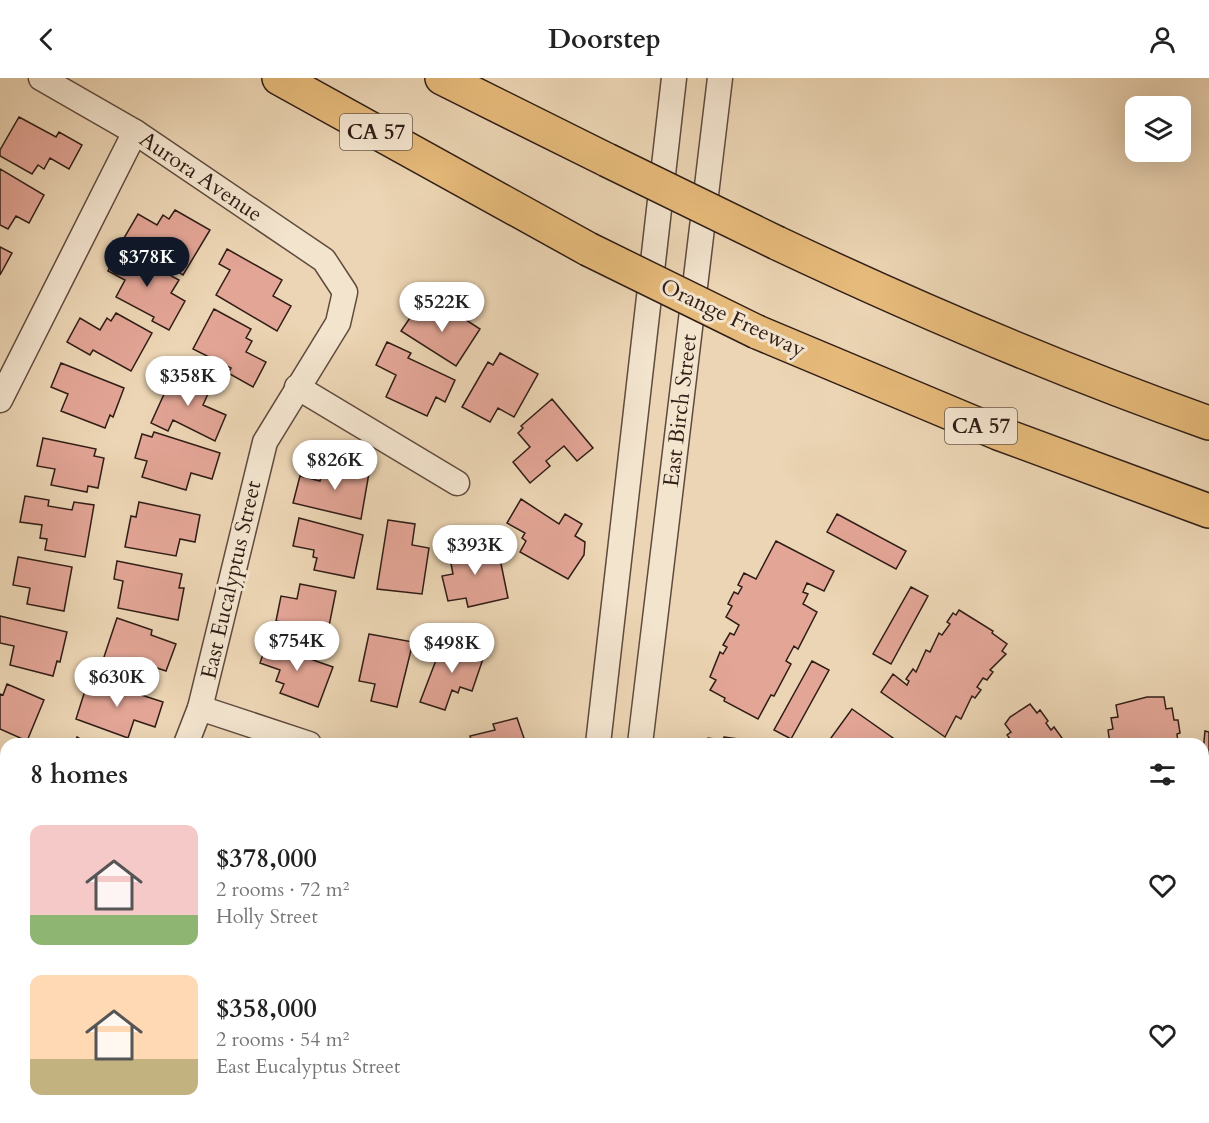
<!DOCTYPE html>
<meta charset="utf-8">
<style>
body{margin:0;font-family:Cardo,serif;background:#f6f6f6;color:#222;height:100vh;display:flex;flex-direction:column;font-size:22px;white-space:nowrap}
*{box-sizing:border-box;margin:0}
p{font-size:20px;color:#767676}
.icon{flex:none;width:33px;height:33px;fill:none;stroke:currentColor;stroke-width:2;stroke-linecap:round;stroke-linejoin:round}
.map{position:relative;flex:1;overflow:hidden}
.details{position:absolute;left:0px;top:660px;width:1209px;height:386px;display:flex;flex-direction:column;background:#fff;border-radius:18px 18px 0 0;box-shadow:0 6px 24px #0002}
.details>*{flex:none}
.tools{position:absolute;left:1125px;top:18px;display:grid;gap:12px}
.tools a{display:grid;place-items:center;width:66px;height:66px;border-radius:12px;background:#fff;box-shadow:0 6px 24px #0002;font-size:30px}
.price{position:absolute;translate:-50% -51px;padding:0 14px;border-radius:21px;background:#fff;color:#222;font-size:20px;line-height:39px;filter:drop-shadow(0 2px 3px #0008)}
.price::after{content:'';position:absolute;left:50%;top:36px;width:18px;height:14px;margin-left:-9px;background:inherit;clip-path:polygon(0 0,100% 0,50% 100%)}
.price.active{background:#111827;color:#fff}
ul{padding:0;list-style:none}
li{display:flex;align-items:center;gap:18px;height:150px;padding:0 30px}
li span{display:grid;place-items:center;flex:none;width:168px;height:120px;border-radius:12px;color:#555}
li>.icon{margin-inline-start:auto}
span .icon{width:72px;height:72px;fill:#fffc;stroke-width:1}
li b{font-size:26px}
h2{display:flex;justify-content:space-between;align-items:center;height:72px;padding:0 30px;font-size:26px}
header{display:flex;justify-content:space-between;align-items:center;height:78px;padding:0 30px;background:#fff;font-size:27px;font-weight:700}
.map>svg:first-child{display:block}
.building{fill:#e3a596;stroke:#301d16;stroke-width:1.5}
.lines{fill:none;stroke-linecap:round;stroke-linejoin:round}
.minor-casing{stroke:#5f4b3e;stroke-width:27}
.highway-casing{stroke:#301d16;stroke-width:36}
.minor{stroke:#f3e4ce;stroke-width:24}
.highway{stroke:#e6ba7a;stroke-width:33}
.highway-bridge-casing{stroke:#301d16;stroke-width:36;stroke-linecap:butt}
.highway-bridge{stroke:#e6ba7a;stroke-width:33}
.labels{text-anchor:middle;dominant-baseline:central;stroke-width:6;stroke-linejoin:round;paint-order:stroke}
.shield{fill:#f3e4ce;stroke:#6a594d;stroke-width:1.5}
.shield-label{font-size:21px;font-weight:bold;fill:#301d16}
.street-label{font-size:22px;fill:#301d16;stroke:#f3e4ce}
</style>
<header><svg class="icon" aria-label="back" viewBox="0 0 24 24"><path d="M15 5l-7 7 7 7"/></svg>Doorstep<svg class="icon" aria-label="person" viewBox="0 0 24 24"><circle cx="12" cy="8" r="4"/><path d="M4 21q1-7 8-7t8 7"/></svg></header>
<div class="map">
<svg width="1209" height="1045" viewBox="0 0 1209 1045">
<rect width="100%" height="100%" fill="#ecd5b4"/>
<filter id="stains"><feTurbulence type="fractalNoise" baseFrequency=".00333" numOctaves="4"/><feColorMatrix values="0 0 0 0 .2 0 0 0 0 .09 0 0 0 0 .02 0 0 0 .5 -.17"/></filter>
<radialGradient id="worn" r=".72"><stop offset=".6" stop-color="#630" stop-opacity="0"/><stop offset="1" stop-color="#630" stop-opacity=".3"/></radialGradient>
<path class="building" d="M 19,39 L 56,59 L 59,54 L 82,67 L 69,91 L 50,80 L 44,91 L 38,87 L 32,96 L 0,78 L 0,72 Z
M 0,91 L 44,117 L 29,145 L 16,138 L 8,151 L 0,147 Z
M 175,132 L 210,152 L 183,197 L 168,188 L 172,181 L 150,169 L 147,174 L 124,160 L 138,136 L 157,147 L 163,137 L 169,141 Z
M 0,169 L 12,175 L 0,197 Z
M 120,170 L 179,202 L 171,215 L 185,223 L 169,252 L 152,243 L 154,239 L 116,219 L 125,202 L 108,193 Z
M 227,171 L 282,202 L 273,218 L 291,228 L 277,253 L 216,217 L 230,192 L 219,186 Z
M 440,225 L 480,251 L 456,288 L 401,253 L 416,231 L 430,240 Z
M 214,231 L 251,251 L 246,260 L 252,263 L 246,274 L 266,284 L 253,309 L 228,295 L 231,290 L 193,271 Z
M 116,235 L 152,255 L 131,293 L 93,272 L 90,277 L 67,264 L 80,240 L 100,252 L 107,240 L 111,243 Z
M 387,264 L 411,275 L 408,280 L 455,302 L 445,324 L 436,319 L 427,338 L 386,319 L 396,297 L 376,287 Z
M 500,275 L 538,296 L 514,339 L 498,330 L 490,344 L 462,329 L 488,284 L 493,287 Z
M 61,285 L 124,310 L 113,339 L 110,337 L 105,350 L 61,333 L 68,316 L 51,309 Z
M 175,292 L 211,309 L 203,327 L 226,337 L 215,363 L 173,342 L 168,353 L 151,345 Z
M 552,321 L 593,370 L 577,383 L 564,368 L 546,383 L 550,388 L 530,405 L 513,384 L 530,369 L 518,355 L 523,350 L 521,348 Z
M 154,354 L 220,375 L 212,401 L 191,395 L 186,412 L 142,399 L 147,383 L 135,380 L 142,356 L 152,359 Z
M 43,360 L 96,371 L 94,378 L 104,380 L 98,410 L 88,408 L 87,414 L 51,407 L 55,391 L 37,388 Z
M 325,384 L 369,395 L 361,441 L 293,425 L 300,398 L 320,403 Z
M 25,418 L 49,422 L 48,428 L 72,432 L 74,424 L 94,427 L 85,479 L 45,472 L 47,461 L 40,460 L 42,447 L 20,444 Z
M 521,421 L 559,446 L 565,436 L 582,446 L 575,458 L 585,464 L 584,477 L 568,501 L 520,474 L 526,463 L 522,460 L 525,455 L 507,445 Z
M 139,424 L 200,437 L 195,464 L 180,461 L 176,478 L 125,469 L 131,438 L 136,439 Z
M 837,436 L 906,473 L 896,491 L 827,454 Z
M 299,440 L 363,457 L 354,500 L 314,492 L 317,480 L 313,479 L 314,472 L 293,468 Z
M 388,442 L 415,446 L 412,467 L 429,470 L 422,516 L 377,511 Z
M 480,463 L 484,479 L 499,476 L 508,520 L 468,529 L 466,520 L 448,523 L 442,498 L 453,496 L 448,470 Z
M 776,463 L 834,493 L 824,513 L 807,505 L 803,514 L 808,516 L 803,526 L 817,534 L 798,571 L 794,568 L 786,583 L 791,586 L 774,618 L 771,617 L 758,641 L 724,623 L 725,620 L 710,612 L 716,602 L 710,599 L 720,574 L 723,576 L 727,569 L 723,567 L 730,555 L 734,557 L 739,547 L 726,539 L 732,528 L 728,526 L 734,514 L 738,516 L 742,509 L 738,507 L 744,495 L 756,501 Z
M 18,479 L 72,489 L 64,533 L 27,526 L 30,510 L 13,507 Z
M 117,483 L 182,496 L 179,510 L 184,510 L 178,542 L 118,530 L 123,503 L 114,501 Z
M 300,506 L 336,513 L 328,553 L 276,543 L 281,518 L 297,521 Z
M 911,509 L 928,518 L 891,586 L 873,576 Z
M 959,532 L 993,553 L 992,555 L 1007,566 L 1002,573 L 1006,576 L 990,592 L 993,594 L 987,602 L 983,600 L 977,609 L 981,612 L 975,620 L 972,618 L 961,641 L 956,638 L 945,659 L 881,614 L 893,596 L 907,607 L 909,603 L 906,601 L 913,591 L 916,594 L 926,572 L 930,574 L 939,555 L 942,557 L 950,546 L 947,544 L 953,535 L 956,537 Z
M 0,538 L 67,554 L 60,584 L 57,583 L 53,598 L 10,587 L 14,568 L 0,565 Z
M 117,540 L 152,552 L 151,557 L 176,566 L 166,593 L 151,588 L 145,603 L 112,592 L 114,585 L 103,582 Z
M 369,556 L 413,564 L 397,629 L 371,623 L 375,606 L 359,603 Z
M 269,559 L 295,568 L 293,575 L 333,589 L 318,629 L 280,615 L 284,606 L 276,603 L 280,592 L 260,585 Z
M 443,564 L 485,575 L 472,613 L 460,609 L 458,615 L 452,612 L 445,632 L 420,624 Z
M 812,583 L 829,592 L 791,661 L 774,652 Z
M 89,600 L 163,624 L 155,649 L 134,642 L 128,660 L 76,641 Z
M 7,606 L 44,622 L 27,663 L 0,651 L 0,616 L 3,617 Z
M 1147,619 L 1164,619 L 1166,631 L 1172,630 L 1174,642 L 1178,642 L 1180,655 L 1177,656 L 1178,664 L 1182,663 L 1182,666 L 1110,666 L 1108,652 L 1113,651 L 1111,640 L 1118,639 L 1116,627 Z
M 1030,626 L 1037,635 L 1040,632 L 1048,643 L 1046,645 L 1051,652 L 1054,649 L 1062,660 L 1060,663 L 1062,666 L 1014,666 L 1007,657 L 1011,654 L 1005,646 L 1010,639 Z
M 852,631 L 900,665 L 900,666 L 828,664 Z
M 517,640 L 526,666 L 472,666 L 470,658 L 495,652 L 493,646 Z
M 1205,653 L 1209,654 L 1209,676 L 1203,674 Z
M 77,659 L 88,666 L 73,666 Z
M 724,659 L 738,661 L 738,664 L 752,666 L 707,666 L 708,660 L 723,662 Z
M 6,764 L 6,820 L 0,814 L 0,771 Z
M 1205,957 L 1209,959 L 1209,1011 L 1203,1014 Z
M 6,982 L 6,1005 L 0,996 L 0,986 Z
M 6,1008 L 6,1040 L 46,1040 L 38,1045 L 3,1045 L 0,1041 L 0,1013 Z
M 275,1040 L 323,1040 L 322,1045 L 274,1045 Z
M 337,1040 L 380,1040 L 379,1045 L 336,1045 Z
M 399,1040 L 438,1040 L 438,1045 L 399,1045 Z
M 481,1040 L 508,1040 L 507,1045 L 480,1045 Z
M 1147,1040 L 1195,1040 L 1192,1045 L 1145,1045 Z"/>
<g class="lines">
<g class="minor-casing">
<g id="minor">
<path id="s1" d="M 41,0 L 135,54 L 324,182 L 345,214 L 338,245 L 265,364 L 200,630 L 186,666"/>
<path d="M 297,309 L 457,405"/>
<path d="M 0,322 L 135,54"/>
<path d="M 200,630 L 309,666"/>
<path d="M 598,666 L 674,0"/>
<path id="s2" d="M 640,666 L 720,0"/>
<path d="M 0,921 L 6,915"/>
<path d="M 553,1045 L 554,1040"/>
<path d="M 595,1045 L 596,1040"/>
</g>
</g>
<g class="highway-casing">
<path id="highway" d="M 279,0 L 588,171
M 442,0 L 607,82
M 777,165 C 919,232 1062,293 1209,345
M 757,254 L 998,355 L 1209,433"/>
</g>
<use href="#minor" class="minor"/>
<use href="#highway" class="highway"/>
<g class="highway-bridge-casing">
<path id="highway-bridge" d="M 607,82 L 777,165
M 588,171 L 757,254"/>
</g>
<use href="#highway-bridge" class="highway-bridge"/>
</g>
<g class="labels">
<g class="shield">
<rect x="340" y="36" width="72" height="36" rx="4.5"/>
<rect x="945" y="330" width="72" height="36" rx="4.5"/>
</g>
<g class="shield-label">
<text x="376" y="54">CA 57</text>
<text x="981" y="348">CA 57</text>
</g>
<g class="street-label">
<text stroke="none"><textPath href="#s1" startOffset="188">Aurora Avenue</textPath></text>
<text transform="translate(733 240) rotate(25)">Orange Freeway</text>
<text stroke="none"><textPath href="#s2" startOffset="336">East Birch Street</textPath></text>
<text transform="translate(231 502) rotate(-77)">East Eucalyptus Street</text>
</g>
</g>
<rect width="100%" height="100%" filter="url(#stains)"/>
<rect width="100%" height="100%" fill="url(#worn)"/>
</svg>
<div class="tools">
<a><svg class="icon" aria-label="layers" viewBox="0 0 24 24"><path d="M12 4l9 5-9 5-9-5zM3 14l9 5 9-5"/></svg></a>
</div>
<b class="price active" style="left:147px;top:210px">$378K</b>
<b class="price" style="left:442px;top:255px">$522K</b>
<b class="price" style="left:188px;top:329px">$358K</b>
<b class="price" style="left:335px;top:413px">$826K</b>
<b class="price" style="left:475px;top:498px">$393K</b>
<b class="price" style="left:297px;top:594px">$754K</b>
<b class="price" style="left:452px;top:596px">$498K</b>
<b class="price" style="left:117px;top:630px">$630K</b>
<section class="details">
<h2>8 homes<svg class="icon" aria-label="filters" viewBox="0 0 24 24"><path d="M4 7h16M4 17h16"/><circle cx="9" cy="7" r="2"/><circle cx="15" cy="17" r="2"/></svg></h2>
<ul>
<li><span style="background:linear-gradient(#f6c9c9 75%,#8fb573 0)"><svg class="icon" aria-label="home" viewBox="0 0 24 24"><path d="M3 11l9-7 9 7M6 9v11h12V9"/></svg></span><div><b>$378,000</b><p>2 rooms · 72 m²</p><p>Holly Street</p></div><svg class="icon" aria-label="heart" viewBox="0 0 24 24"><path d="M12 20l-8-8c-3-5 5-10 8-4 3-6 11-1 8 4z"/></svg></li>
<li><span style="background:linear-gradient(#ffd9b3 70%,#c2b280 0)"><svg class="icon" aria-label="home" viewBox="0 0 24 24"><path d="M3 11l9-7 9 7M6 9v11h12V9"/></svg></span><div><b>$358,000</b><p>2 rooms · 54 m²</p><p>East Eucalyptus Street</p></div><svg class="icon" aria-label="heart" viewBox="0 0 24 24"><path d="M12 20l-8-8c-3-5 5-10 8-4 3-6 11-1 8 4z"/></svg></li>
</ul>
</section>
</div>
